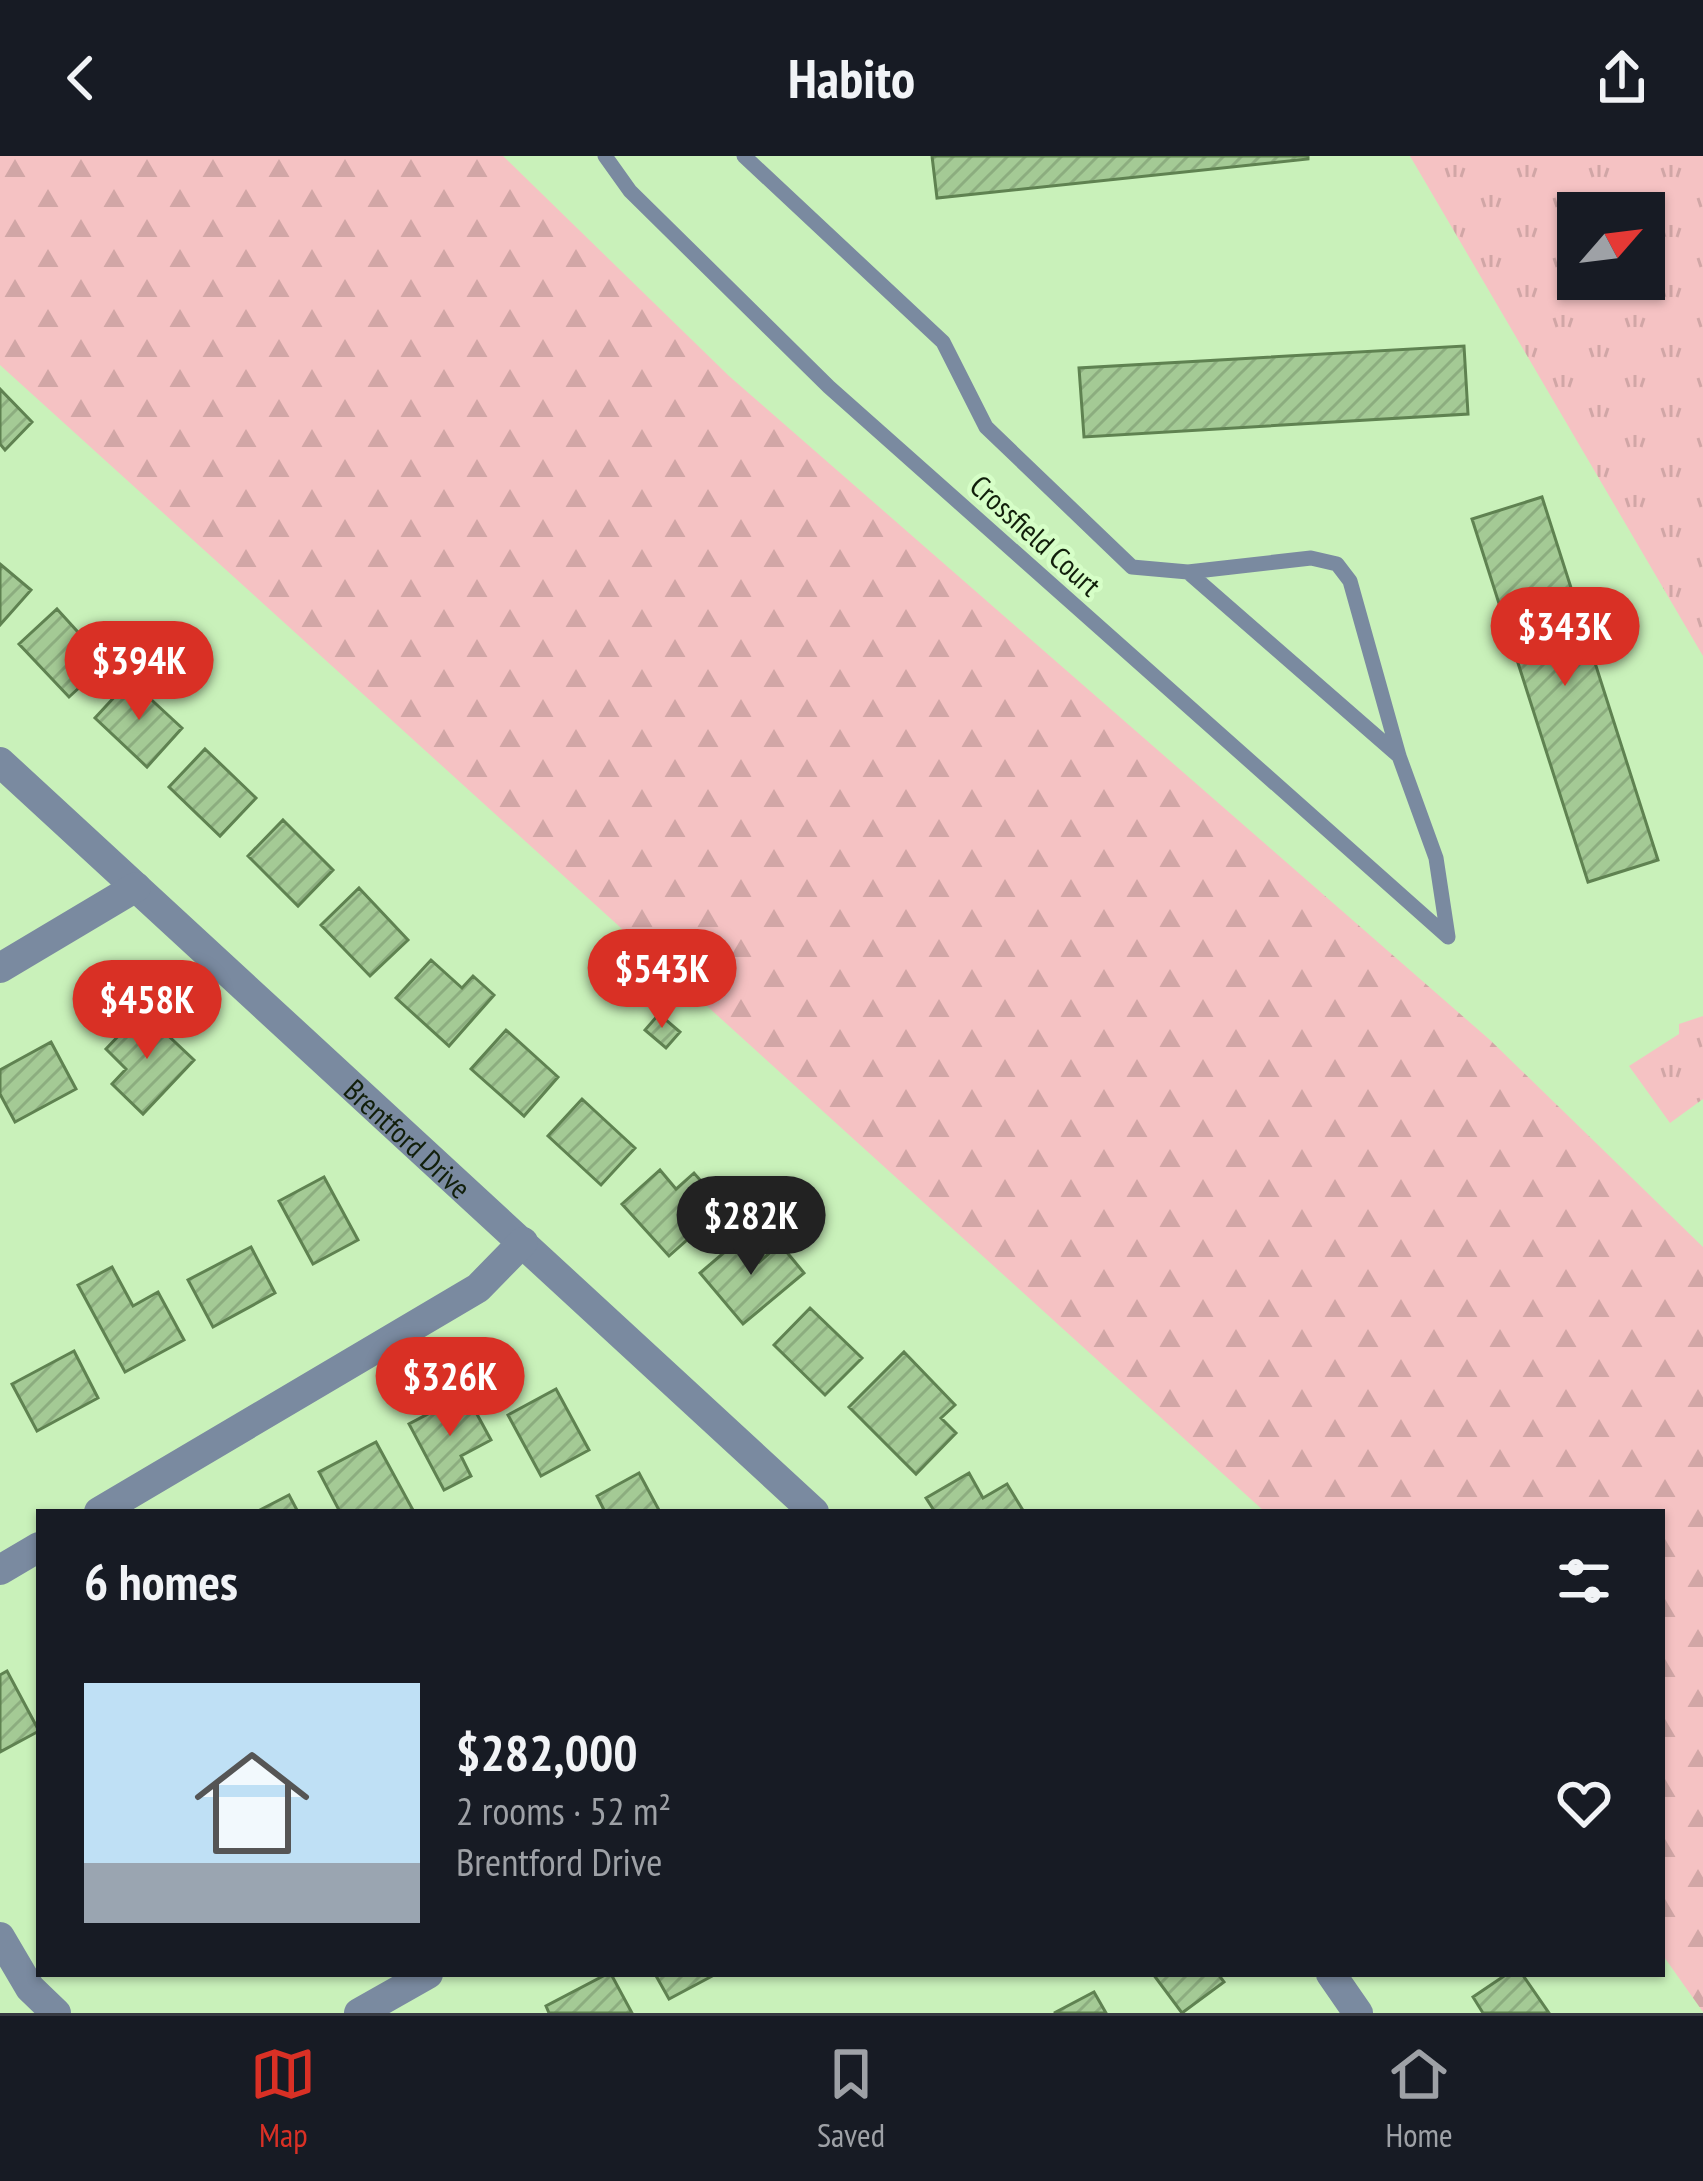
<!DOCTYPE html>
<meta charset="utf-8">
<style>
body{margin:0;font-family:"PT Sans Narrow",sans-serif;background:#20242c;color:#f1f3f6;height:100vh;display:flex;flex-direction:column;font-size:45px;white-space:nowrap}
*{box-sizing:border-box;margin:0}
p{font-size:39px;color:#9ea1a6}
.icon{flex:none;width:66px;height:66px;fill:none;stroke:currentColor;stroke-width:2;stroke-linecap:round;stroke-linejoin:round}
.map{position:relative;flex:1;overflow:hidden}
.drawer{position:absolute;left:36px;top:1353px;width:1629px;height:468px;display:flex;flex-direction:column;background:#171b24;border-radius:0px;box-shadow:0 3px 9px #0004}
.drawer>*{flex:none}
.needle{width:78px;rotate:62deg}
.buttons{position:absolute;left:1557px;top:36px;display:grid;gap:24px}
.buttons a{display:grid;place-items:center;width:108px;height:108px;border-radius:0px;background:#171b24;box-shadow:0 3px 9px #0004;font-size:60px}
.price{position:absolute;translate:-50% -102px;padding:0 27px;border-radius:42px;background:#d93025;color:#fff;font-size:39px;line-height:78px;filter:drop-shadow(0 3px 6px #0008)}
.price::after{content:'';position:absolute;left:50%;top:72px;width:36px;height:27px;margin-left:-18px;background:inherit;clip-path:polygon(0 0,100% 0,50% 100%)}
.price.active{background:#222;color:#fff}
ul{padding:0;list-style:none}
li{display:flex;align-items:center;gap:36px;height:300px;padding:0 48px}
li span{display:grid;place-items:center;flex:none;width:336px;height:240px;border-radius:0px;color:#555}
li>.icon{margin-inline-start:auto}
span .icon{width:144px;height:144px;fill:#fffc;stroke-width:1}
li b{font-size:51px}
h2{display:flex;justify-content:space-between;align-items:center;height:144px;padding:0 48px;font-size:51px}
header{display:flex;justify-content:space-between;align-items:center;height:156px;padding:0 48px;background:#171b24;font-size:54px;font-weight:800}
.dock{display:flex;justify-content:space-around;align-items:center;height:168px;border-top:3px solid #363941;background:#171b24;font-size:33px;color:#9ea1a6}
.dock a{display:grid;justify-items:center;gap:6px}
.dock .active{color:#d93025}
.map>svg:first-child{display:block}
.forest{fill:url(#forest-firs)}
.park{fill:url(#park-tufts);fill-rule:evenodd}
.building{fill:url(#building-hatch);stroke:#5f8251;stroke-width:3}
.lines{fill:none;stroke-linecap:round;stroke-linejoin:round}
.service{stroke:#7a8aa0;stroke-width:15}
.minor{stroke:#7a8aa0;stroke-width:30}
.labels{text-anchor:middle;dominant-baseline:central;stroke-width:9;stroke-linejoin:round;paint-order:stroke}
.street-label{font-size:30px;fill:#111f0b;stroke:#d6fec7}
</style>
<header><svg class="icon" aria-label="back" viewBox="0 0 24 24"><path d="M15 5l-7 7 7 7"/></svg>Habito<svg class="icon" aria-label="share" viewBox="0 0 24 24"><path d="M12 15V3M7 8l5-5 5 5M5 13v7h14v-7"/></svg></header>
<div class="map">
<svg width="1703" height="1857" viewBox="0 0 1703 1857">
<defs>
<pattern id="forest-firs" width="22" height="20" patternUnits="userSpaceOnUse" patternTransform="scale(3)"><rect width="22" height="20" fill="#f5c2c3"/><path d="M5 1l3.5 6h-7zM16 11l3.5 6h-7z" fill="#d1a6a6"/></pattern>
<pattern id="park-tufts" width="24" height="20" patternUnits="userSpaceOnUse" patternTransform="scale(3)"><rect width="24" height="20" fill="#f5c2c3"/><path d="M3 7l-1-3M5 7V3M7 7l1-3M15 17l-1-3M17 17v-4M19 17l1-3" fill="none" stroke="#d1a6a6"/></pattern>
<pattern id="building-hatch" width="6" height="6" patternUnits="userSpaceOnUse" patternTransform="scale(3)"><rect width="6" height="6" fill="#a4ca95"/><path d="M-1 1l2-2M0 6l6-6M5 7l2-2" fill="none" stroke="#8cad7f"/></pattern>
</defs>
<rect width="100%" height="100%" fill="#c9f1ba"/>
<path class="forest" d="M 0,0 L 503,0 L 729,220 L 1490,884 L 1703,1091 L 1703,1856 L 1662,1798 L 1662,1356 L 1265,1356 L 0,209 Z"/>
<path class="park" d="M 1410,0 L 1703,0 L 1703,500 ZM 1578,57 L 1644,57 L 1644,123 L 1578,123 Z
M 1703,860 L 1703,943 L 1670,967 L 1629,910 L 1679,878 L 1679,868 Z"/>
<path class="building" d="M 932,0 L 1308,0 L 1308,3 L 937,42 Z
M 1464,190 L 1468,258 L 1084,281 L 1079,212 Z
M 0,233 L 32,266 L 5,294 L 0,288 Z
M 1542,341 L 1658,704 L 1588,726 L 1472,363 Z
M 0,408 L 31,434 L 0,469 Z
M 57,453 L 106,507 L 69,541 L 19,488 Z
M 130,524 L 182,572 L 147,611 L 95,562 Z
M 205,593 L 256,642 L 220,680 L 169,631 Z
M 283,664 L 333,714 L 298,750 L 248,700 Z
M 359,732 L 408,784 L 370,820 L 321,769 Z
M 431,804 L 462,832 L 473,820 L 494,839 L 449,890 L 396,842 Z
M 142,855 L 194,904 L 143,958 L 112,928 L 126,913 L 106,893 Z
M 659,858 L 680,876 L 666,892 L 645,874 Z
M 506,874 L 558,921 L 524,960 L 471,913 Z
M 51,886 L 76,933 L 15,966 L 0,938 L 0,914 Z
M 582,943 L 635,992 L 601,1029 L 548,980 Z
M 660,1014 L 676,1033 L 694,1017 L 724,1051 L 669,1100 L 622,1048 Z
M 324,1021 L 358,1084 L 313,1108 L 279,1045 Z
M 740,1083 L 759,1106 L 780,1088 L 804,1117 L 743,1168 L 700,1117 Z
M 251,1091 L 275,1137 L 213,1171 L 188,1124 Z
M 112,1111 L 133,1150 L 158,1136 L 184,1184 L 125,1216 L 78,1129 Z
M 810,1152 L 862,1202 L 825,1239 L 774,1189 Z
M 74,1195 L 98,1242 L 37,1275 L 12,1228 Z
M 904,1196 L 955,1249 L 941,1262 L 956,1277 L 916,1318 L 849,1251 Z
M 556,1233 L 589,1294 L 541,1320 L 508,1259 Z
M 466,1238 L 491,1284 L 461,1300 L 471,1320 L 444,1334 L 409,1268 Z
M 376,1286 L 414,1356 L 340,1356 L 319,1316 Z
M 639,1317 L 660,1356 L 605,1356 L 597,1340 Z
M 969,1317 L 983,1342 L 1007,1328 L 1024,1356 L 935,1356 L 926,1342 Z
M 289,1339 L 298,1356 L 256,1356 Z
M 7,1515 L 39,1575 L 0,1596 L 0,1519 Z
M 607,1818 L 611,1818 L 632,1857 L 549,1857 L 546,1850 Z
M 655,1818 L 716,1818 L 669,1843 Z
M 1153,1818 L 1218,1818 L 1224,1826 L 1182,1857 Z
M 1507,1818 L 1522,1818 L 1549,1857 L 1483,1857 L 1473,1841 Z
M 1094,1836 L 1106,1857 L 1054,1857 Z"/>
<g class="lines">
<path class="service" d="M 605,0 L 630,35 L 829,231 L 1448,781
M 744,0 L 943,186 L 986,271 L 1132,411 L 1188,416
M 1399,600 L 1188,416 L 1311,402 L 1337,408 L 1350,425 L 1399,600 L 1436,702 L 1448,781"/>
<g class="minor">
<path id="s1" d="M 0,606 L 814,1356"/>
<path d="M 0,812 L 136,731"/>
<path d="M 99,1356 L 478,1132 L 523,1086"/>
<path d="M 0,1414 L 39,1391"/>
<path d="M 0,1781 L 30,1832 L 56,1857"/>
<path d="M 1331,1818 L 1358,1857"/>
<path d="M 359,1857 L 428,1818"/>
</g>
</g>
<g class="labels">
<g class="street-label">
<text transform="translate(1036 379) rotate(42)">Crossfield Court</text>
<text stroke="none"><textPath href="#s1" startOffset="555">Brentford Drive</textPath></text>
</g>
</g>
</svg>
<div class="buttons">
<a><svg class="needle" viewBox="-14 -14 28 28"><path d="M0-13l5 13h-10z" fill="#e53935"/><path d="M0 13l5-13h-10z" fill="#9ea1a6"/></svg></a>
</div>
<b class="price" style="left:1565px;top:533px">$343K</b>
<b class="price" style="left:139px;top:567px">$394K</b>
<b class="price" style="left:662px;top:875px">$543K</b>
<b class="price" style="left:147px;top:906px">$458K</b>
<b class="price active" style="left:751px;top:1122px">$282K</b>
<b class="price" style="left:450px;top:1283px">$326K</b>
<section class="drawer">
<h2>6 homes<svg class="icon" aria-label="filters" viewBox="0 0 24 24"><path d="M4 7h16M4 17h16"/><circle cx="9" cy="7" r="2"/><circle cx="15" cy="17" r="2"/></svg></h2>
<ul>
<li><span style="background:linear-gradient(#bfe0f5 75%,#9aa5b1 0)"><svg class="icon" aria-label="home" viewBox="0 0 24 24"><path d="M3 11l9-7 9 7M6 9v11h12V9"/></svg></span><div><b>$282,000</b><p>2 rooms · 52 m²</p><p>Brentford Drive</p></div><svg class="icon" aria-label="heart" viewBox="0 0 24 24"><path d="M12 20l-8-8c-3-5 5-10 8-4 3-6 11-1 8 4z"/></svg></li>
</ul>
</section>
</div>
<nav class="dock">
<a class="active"><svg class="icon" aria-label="map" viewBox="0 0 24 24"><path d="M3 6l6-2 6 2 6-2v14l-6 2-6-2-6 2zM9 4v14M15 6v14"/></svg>Map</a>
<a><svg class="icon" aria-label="saved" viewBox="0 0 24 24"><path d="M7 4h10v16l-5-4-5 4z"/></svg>Saved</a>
<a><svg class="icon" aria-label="home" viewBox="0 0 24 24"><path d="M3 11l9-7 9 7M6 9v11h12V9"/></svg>Home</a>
</nav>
